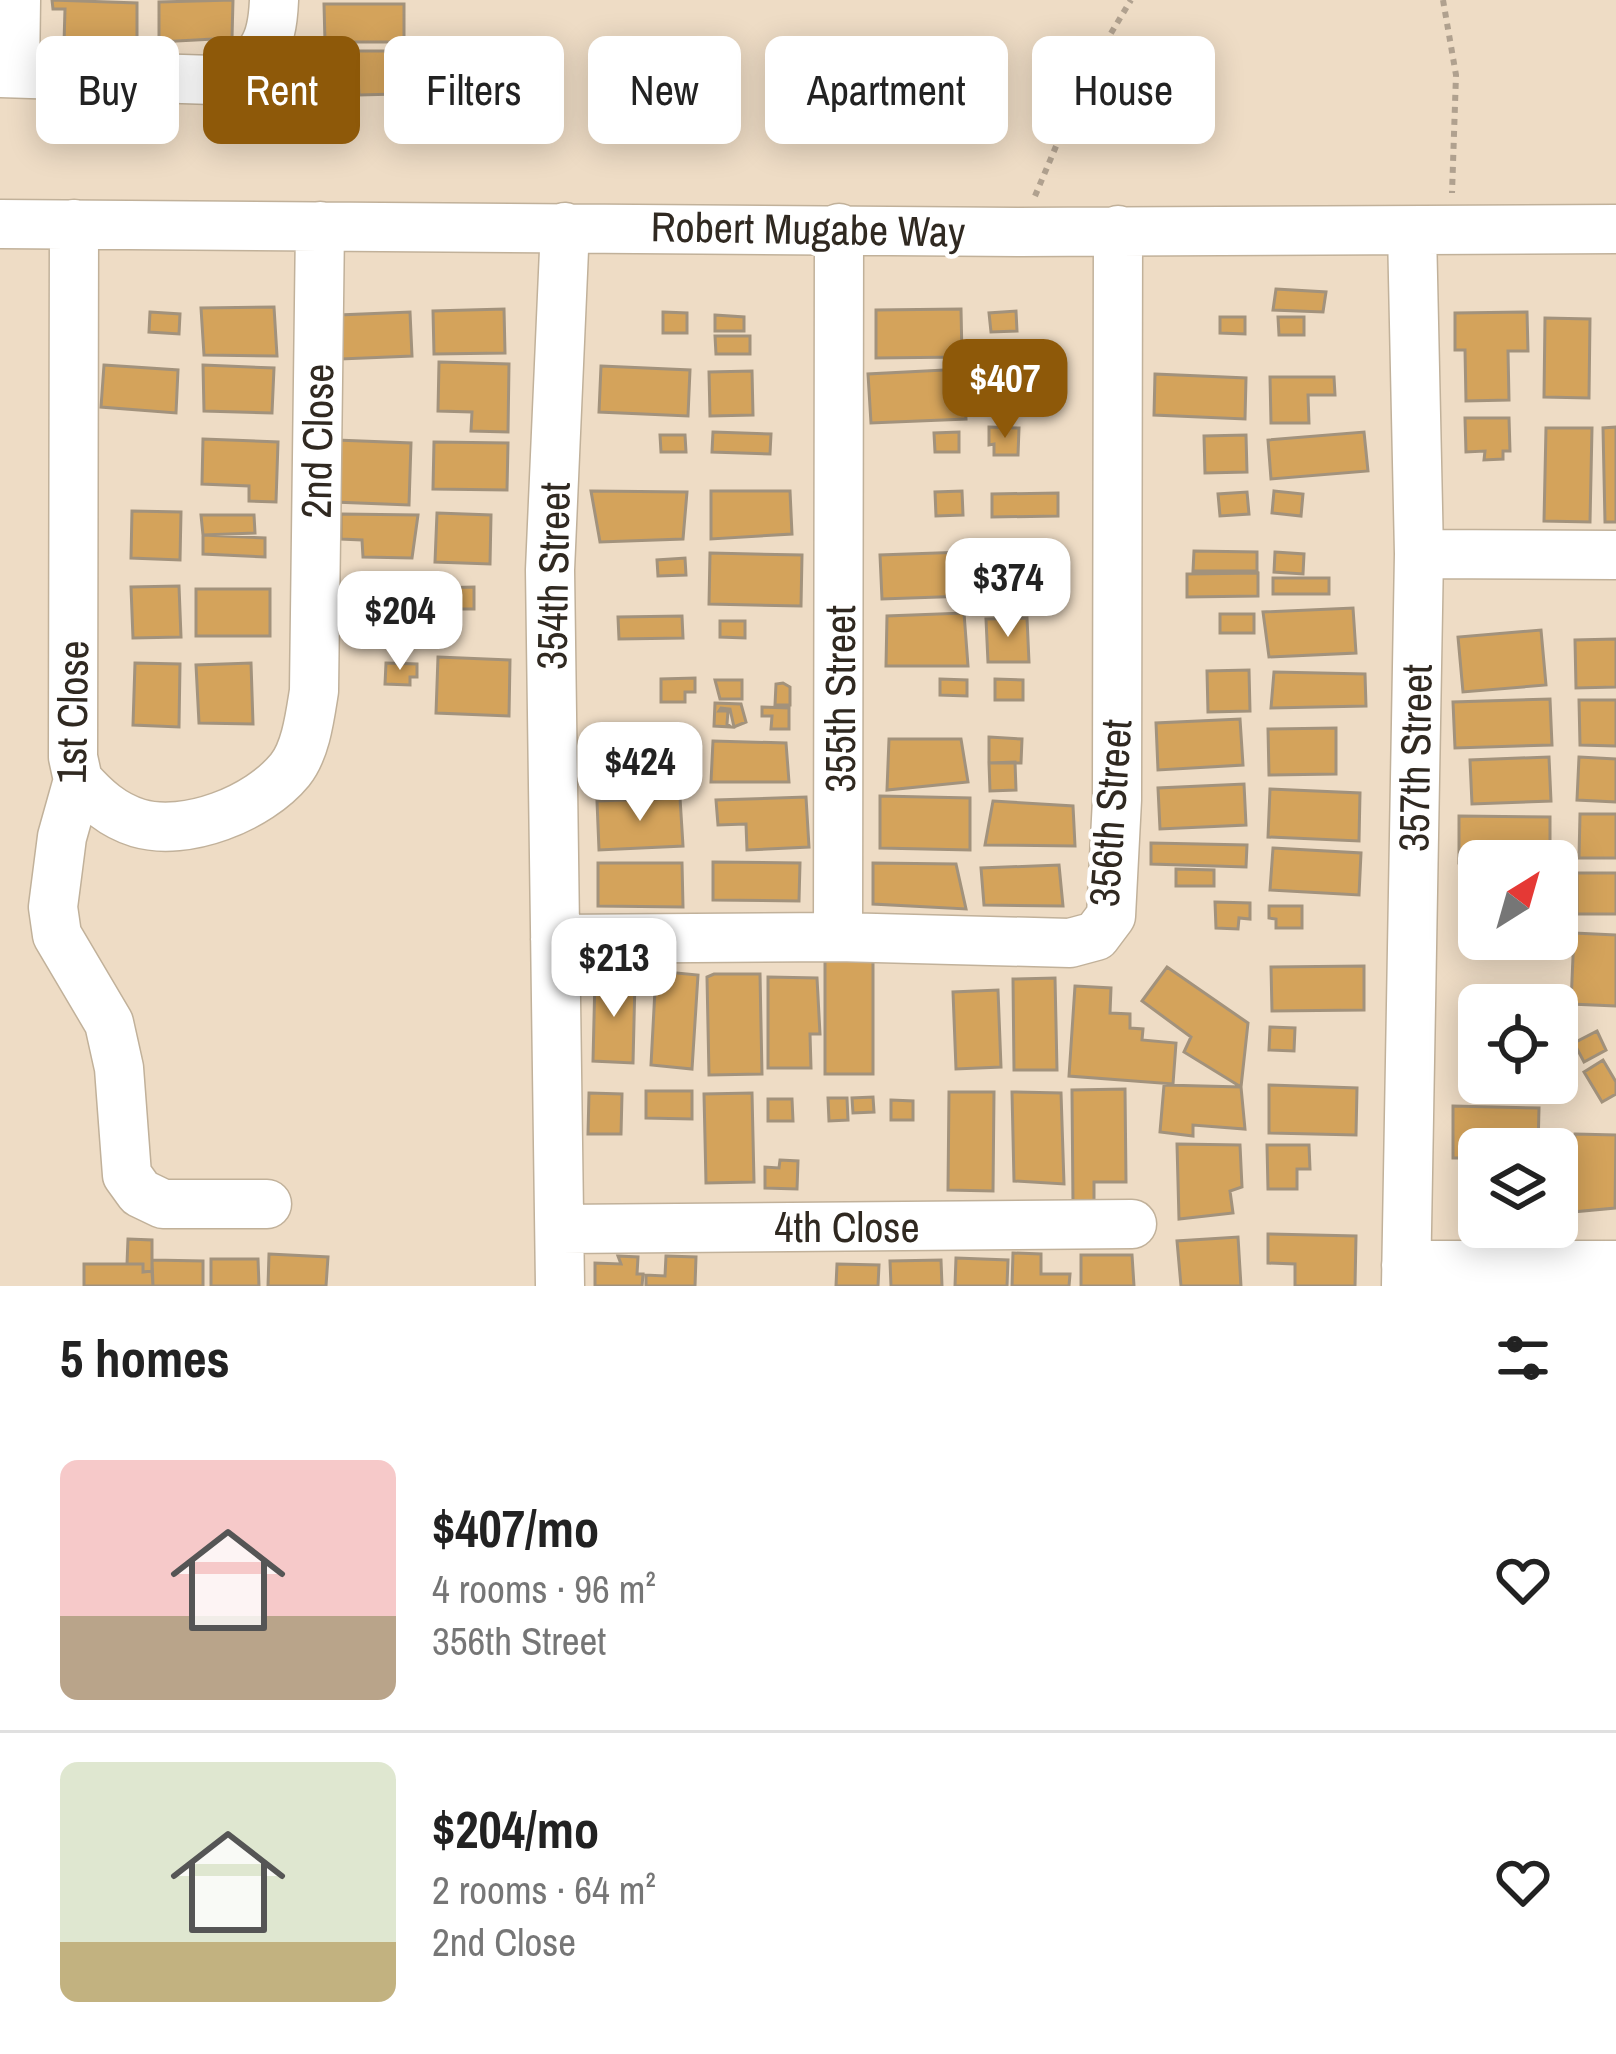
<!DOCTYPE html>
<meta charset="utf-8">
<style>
body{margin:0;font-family:"Archivo Narrow",sans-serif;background:#f6f6f6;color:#222;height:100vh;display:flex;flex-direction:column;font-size:45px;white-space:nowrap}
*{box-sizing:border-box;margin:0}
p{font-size:39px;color:#767676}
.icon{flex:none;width:66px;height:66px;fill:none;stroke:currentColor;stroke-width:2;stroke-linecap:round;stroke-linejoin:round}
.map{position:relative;height:1286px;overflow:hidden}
.sheet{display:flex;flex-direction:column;background:#fff;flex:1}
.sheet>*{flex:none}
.banner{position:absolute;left:36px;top:36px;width:1545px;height:108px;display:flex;gap:24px}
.needle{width:78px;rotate:37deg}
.tools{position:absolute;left:1458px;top:840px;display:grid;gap:24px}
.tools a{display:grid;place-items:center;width:120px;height:120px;border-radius:18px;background:#fff;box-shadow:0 6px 30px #0003;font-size:60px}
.price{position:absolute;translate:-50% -102px;padding:0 27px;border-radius:24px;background:#fff;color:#222;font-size:39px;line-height:78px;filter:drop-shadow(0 3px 6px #0008)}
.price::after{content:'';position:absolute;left:50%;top:72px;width:36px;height:27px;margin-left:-18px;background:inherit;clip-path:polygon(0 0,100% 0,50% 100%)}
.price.selected{background:#8e5909;color:#fff}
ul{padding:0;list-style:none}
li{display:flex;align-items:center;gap:36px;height:300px;padding:0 60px}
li+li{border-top:3px solid #e0e0e0}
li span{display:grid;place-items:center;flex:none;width:336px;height:240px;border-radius:18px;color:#555}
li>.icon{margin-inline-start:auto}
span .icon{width:144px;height:144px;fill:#fffc;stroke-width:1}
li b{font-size:51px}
h2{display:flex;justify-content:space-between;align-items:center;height:144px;padding:0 60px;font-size:51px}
.chip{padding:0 42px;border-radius:18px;background:#fff;box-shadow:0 6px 30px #0003;font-size:42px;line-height:108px}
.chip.selected{background:#8e5909;color:#fff}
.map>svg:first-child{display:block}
.building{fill:#d4a35b;stroke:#a2927c;stroke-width:3}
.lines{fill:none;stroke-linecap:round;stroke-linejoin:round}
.minor-casing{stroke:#c1b19a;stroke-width:51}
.path{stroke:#b0a18f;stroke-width:6;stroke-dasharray:6 6;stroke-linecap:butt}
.minor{stroke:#fff;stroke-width:48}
.labels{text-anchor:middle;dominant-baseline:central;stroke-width:9;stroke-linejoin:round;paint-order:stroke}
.street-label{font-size:42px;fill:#302921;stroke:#fff}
</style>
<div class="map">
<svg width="1616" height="1286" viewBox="0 0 1616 1286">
<rect width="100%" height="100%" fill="#eedcc5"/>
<path class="building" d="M 52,0 L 137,3 L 137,44 L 64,43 L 65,9 L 53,9 Z
M 233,0 L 232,38 L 159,42 L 159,2 Z
M 324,4 L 404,4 L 404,42 L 325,42 Z
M 342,51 L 396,51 L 397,94 L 359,95 L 358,73 L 342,73 Z
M 1276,289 L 1326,292 L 1323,312 L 1273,310 Z
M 274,307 L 277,356 L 204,355 L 201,308 Z
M 504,309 L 505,353 L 434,354 L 433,311 Z
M 961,309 L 962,357 L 876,358 L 876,310 Z
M 1016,311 L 1017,331 L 991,332 L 989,313 Z
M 150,312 L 180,314 L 179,334 L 149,332 Z
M 410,312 L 412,356 L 341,359 L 339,315 Z
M 663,312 L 687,313 L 687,333 L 663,333 Z
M 1527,312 L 1528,351 L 1508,351 L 1509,400 L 1466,401 L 1465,350 L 1455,350 L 1455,313 Z
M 715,315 L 744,317 L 744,331 L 715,331 Z
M 1220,317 L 1245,317 L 1245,334 L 1220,333 Z
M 1278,317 L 1304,317 L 1304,335 L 1279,335 Z
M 1545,318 L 1590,319 L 1589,398 L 1544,397 Z
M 715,336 L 750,336 L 750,354 L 716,354 Z
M 439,362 L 509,364 L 508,432 L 471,431 L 472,412 L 438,411 Z
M 104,365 L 178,370 L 176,413 L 101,407 Z
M 203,365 L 274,368 L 272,413 L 204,411 Z
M 601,366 L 690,370 L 688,416 L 599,412 Z
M 963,369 L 966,419 L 871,423 L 868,374 Z
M 752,371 L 753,415 L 710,416 L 709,372 Z
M 987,372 L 1018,373 L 1020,391 L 994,391 L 995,379 L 987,379 Z
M 1155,374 L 1246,378 L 1245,419 L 1154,415 Z
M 1270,377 L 1334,377 L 1335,395 L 1308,395 L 1309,423 L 1271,423 Z
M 1465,418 L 1509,418 L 1510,451 L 1503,451 L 1503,459 L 1484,460 L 1485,451 L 1466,452 Z
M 989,427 L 1019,428 L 1018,455 L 994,455 L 994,444 L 989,445 Z
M 1616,427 L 1616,522 L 1605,522 L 1603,428 Z
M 1546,428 L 1592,428 L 1590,522 L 1544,521 Z
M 713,432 L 771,434 L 770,454 L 712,452 Z
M 959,432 L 959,452 L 935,452 L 934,433 Z
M 1364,432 L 1368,471 L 1271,479 L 1268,440 Z
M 660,435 L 685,435 L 686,452 L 661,452 Z
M 1246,435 L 1247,472 L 1205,473 L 1204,436 Z
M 203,439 L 278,442 L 276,502 L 249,501 L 249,486 L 202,484 Z
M 336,440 L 411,443 L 409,505 L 334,502 Z
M 434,442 L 508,443 L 507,490 L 433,489 Z
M 591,491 L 687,492 L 683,539 L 600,542 Z
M 711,491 L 790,491 L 792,534 L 711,539 Z
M 962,491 L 963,515 L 936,516 L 935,492 Z
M 1274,491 L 1303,494 L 1301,516 L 1272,513 Z
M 1247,492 L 1249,514 L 1220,516 L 1218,494 Z
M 1058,493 L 1058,516 L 992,517 L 992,494 Z
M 132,511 L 181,512 L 180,560 L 131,558 Z
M 437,513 L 491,515 L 490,564 L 435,562 Z
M 341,514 L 418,515 L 412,558 L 363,557 L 362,540 L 341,539 Z
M 201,515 L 254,515 L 255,533 L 203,535 Z
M 203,535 L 265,538 L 265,557 L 203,554 Z
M 1194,551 L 1257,552 L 1257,571 L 1193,571 Z
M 965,552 L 967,596 L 882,599 L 880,555 Z
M 1275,552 L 1304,554 L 1303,574 L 1274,572 Z
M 710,553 L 802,555 L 801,606 L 709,604 Z
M 685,558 L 686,575 L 658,576 L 657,560 Z
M 990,558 L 1033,558 L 1035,601 L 992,600 Z
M 1258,573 L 1258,596 L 1187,597 L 1187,574 Z
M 1273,578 L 1329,578 L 1329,594 L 1273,594 Z
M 179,586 L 181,637 L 133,638 L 131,587 Z
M 474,587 L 474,609 L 439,609 L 433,588 Z
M 196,589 L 270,589 L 270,636 L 196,636 Z
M 383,589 L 415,590 L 414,610 L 384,608 Z
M 1353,608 L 1356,653 L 1269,657 L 1263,612 Z
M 964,613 L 968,666 L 886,666 L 887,616 Z
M 1220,614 L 1254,614 L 1254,633 L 1220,633 Z
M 682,616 L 683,638 L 619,639 L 618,617 Z
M 1027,618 L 1029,662 L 988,662 L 986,619 Z
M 720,621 L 745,621 L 745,638 L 720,637 Z
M 1541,630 L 1546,685 L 1463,692 L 1458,637 Z
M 1616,639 L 1616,687 L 1576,688 L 1575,640 Z
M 438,657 L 510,660 L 509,716 L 436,713 Z
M 135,663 L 180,664 L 179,727 L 133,725 Z
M 251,663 L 253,724 L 199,723 L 196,665 Z
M 386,663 L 417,664 L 417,677 L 410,677 L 410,685 L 385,684 Z
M 1249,670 L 1250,711 L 1208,712 L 1207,671 Z
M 1274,672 L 1365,674 L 1366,706 L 1271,708 Z
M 695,678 L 695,692 L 685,692 L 685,702 L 661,702 L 661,679 Z
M 940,679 L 967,680 L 967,696 L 940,695 Z
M 995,679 L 1023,680 L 1023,700 L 995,700 Z
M 715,680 L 742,680 L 742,699 L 720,699 Z
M 783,683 L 790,687 L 790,705 L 775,705 L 776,684 Z
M 1550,699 L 1552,745 L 1455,748 L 1453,702 Z
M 1579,700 L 1616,700 L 1616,746 L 1580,745 Z
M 715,703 L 741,704 L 746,722 L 734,727 L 730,709 L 721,708 L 719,711 L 728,711 L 727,724 L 731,727 L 714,726 Z
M 762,707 L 789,708 L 789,729 L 771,729 L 772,716 L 762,716 Z
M 1240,719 L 1243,765 L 1158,770 L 1156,723 Z
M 1336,728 L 1336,774 L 1269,775 L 1268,729 Z
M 692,736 L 692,753 L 683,753 L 683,761 L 658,762 L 657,738 Z
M 989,737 L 1022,739 L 1021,763 L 989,763 Z
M 889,739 L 961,739 L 968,782 L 887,790 Z
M 713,741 L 786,743 L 789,782 L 711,782 Z
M 1549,757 L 1551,801 L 1472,804 L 1470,760 Z
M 1579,757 L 1616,759 L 1616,802 L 1577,800 Z
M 1015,762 L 1016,790 L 990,791 L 989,763 Z
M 1244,784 L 1246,825 L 1160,829 L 1158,788 Z
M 1270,789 L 1360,793 L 1359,841 L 1268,837 Z
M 880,796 L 970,798 L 970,850 L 880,848 Z
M 806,797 L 809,847 L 747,850 L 746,824 L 718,825 L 716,800 Z
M 680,798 L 683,846 L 599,850 L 597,801 Z
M 993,801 L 1073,806 L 1075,846 L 985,845 Z
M 1580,814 L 1616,814 L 1616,858 L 1579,858 Z
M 1459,816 L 1550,817 L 1550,861 L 1459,863 Z
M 1151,843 L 1247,845 L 1246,867 L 1151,864 Z
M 1273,848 L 1361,853 L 1359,895 L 1270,890 Z
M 713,862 L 800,863 L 799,901 L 713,900 Z
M 598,863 L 682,863 L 683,907 L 598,906 Z
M 873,863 L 956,864 L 966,909 L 873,904 Z
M 1059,865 L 1063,906 L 984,905 L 981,868 Z
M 1176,869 L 1214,870 L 1214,886 L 1176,886 Z
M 1577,873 L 1616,873 L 1616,914 L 1577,914 Z
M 1215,902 L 1250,903 L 1250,919 L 1239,918 L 1238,929 L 1216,928 Z
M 1269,906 L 1302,906 L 1302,928 L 1276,928 L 1276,919 L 1269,918 Z
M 1574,933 L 1616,935 L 1616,1006 L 1571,1004 Z
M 1521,939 L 1545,939 L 1545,954 L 1520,953 Z
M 825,959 L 873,960 L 873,1074 L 825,1074 Z
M 1364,966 L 1364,1010 L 1272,1011 L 1271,967 Z
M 1167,967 L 1248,1023 L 1241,1087 L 1184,1052 L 1191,1037 L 1142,1001 Z
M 656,971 L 698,975 L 692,1069 L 651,1065 Z
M 714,974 L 760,974 L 762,1074 L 709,1075 L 707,977 Z
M 768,977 L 817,978 L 820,1034 L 810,1034 L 811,1068 L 768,1068 Z
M 595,978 L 635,980 L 633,1063 L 593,1061 Z
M 1055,978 L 1057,1070 L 1014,1070 L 1013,979 Z
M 1075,986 L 1111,988 L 1110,1013 L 1130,1014 L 1130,1028 L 1143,1029 L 1142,1040 L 1176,1043 L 1173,1084 L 1069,1076 Z
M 998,990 L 1001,1067 L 956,1069 L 953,992 Z
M 1521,993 L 1546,994 L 1546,1005 L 1520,1005 Z
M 1270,1027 L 1295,1028 L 1294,1051 L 1269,1050 Z
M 1597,1031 L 1606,1050 L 1584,1062 L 1574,1043 Z
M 1603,1060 L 1616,1082 L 1616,1094 L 1602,1102 L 1584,1072 Z
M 1164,1085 L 1241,1087 L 1245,1129 L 1193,1125 L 1193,1136 L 1160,1132 Z
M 1269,1085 L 1357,1088 L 1356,1135 L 1269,1133 Z
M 1125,1089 L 1126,1182 L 1094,1182 L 1094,1204 L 1073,1205 L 1072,1090 Z
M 646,1091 L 692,1091 L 692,1119 L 646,1118 Z
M 949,1092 L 994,1092 L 993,1191 L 948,1190 Z
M 1012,1092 L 1061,1093 L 1064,1184 L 1014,1181 Z
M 589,1093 L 622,1094 L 621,1134 L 588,1134 Z
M 752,1093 L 754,1182 L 706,1183 L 704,1094 Z
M 873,1097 L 874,1112 L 853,1113 L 852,1098 Z
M 828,1098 L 847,1098 L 848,1120 L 829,1121 Z
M 768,1099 L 792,1099 L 793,1121 L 768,1121 Z
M 891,1100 L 913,1101 L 913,1120 L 891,1120 Z
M 1453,1106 L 1539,1108 L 1538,1149 L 1479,1149 L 1479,1158 L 1453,1158 Z
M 1575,1134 L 1616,1135 L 1615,1208 L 1572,1212 Z
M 1177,1144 L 1240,1145 L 1242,1187 L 1230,1191 L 1233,1213 L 1179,1219 Z
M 1267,1145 L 1309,1145 L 1310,1169 L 1297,1169 L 1297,1189 L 1268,1189 Z
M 780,1160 L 798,1161 L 797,1189 L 765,1188 L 765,1167 L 779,1168 Z
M 1268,1234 L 1356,1236 L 1355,1286 L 1295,1286 L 1295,1264 L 1268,1263 Z
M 1238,1237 L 1241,1286 L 1181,1286 L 1177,1241 Z
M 128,1239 L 152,1240 L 152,1271 L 143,1272 L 143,1264 L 127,1264 Z
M 1013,1253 L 1041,1254 L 1041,1274 L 1070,1274 L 1069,1286 L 1012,1286 Z
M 269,1254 L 328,1257 L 326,1286 L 268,1286 Z
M 1081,1255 L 1132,1255 L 1134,1286 L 1081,1286 Z
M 618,1256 L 638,1257 L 637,1274 L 643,1274 L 642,1286 L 595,1286 L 595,1263 L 621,1264 Z
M 666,1256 L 696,1257 L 695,1286 L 646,1286 L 646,1275 L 665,1276 Z
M 956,1258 L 1008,1260 L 1007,1286 L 955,1286 Z
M 211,1259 L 258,1259 L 259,1286 L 211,1286 Z
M 152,1260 L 203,1261 L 203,1286 L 153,1286 Z
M 941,1260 L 942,1286 L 891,1286 L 890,1261 Z
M 84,1264 L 143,1264 L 143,1272 L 152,1271 L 153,1286 L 84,1286 Z
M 837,1264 L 879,1265 L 878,1286 L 836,1286 Z"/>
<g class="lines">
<g class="minor-casing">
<path id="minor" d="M 0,73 L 213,80 C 260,62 272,50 274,0
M 15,73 L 16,0
M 0,224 L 1018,232 L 1616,229
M 74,224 L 73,757 L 78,780 L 62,837 L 53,907 L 57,935 L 109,1023 L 119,1068 L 127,1175 L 140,1193 L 163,1204 L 267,1204
M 839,228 L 838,937 L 1070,943 L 1096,936 L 1111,916 L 1117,800 L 1118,230
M 1419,554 L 1616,555
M 78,780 C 95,799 112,815 138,823 C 186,837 258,809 290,770 C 306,750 310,716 314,691 L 320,226
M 555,939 L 838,937
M 562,1229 L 1132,1224
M 1406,1265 L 1616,1265
M 560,1286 L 550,570 L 565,227
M 1406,1286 L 1419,554 L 1412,231"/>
</g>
<path class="path" d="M 1443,0 L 1456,75 L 1452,193
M 1035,196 L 1087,73 L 1131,0"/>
<use href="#minor" class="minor"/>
</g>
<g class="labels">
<g class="street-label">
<text transform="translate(808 229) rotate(1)">Robert Mugabe Way</text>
<text transform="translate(317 441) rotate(-89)">2nd Close</text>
<text transform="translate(553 576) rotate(-89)">354th Street</text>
<text transform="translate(840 699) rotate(-90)">355th Street</text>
<text transform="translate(72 712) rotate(-89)">1st Close</text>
<text transform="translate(1415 758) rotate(-89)">357th Street</text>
<text transform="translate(1110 813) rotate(-86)">356th Street</text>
<text x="847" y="1227">4th Close</text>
</g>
</g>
</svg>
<div class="tools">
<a><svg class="needle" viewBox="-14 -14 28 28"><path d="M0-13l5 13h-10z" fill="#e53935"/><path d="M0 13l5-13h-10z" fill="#767676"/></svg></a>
<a><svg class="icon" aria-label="locate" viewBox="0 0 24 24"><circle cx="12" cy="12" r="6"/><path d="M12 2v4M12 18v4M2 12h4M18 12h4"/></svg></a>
<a><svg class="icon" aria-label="layers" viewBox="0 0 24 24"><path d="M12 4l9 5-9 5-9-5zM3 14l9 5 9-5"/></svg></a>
</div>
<b class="price selected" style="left:1005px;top:441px">$407</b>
<b class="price" style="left:1008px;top:640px">$374</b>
<b class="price" style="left:400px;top:673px">$204</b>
<b class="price" style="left:640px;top:824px">$424</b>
<b class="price" style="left:614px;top:1020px">$213</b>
<div class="banner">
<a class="chip">Buy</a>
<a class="chip selected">Rent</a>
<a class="chip">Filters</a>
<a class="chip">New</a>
<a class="chip">Apartment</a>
<a class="chip">House</a>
</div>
</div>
<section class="sheet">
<h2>5 homes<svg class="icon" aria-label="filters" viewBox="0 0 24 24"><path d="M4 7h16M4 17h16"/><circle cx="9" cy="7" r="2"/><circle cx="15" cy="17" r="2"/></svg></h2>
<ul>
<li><span style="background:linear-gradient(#f6c9c9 65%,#b9a48a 0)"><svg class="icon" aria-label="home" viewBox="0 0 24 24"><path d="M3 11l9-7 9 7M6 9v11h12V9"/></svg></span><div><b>$407/mo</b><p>4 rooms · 96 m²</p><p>356th Street</p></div><svg class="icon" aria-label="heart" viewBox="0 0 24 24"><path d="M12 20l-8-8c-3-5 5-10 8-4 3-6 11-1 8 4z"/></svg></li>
<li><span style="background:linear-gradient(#dfe7d0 75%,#c2b280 0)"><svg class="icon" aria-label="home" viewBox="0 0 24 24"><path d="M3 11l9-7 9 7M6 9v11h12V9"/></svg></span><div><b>$204/mo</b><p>2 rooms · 64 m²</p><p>2nd Close</p></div><svg class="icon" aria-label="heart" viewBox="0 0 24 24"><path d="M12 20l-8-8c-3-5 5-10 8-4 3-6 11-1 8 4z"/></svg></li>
</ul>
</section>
